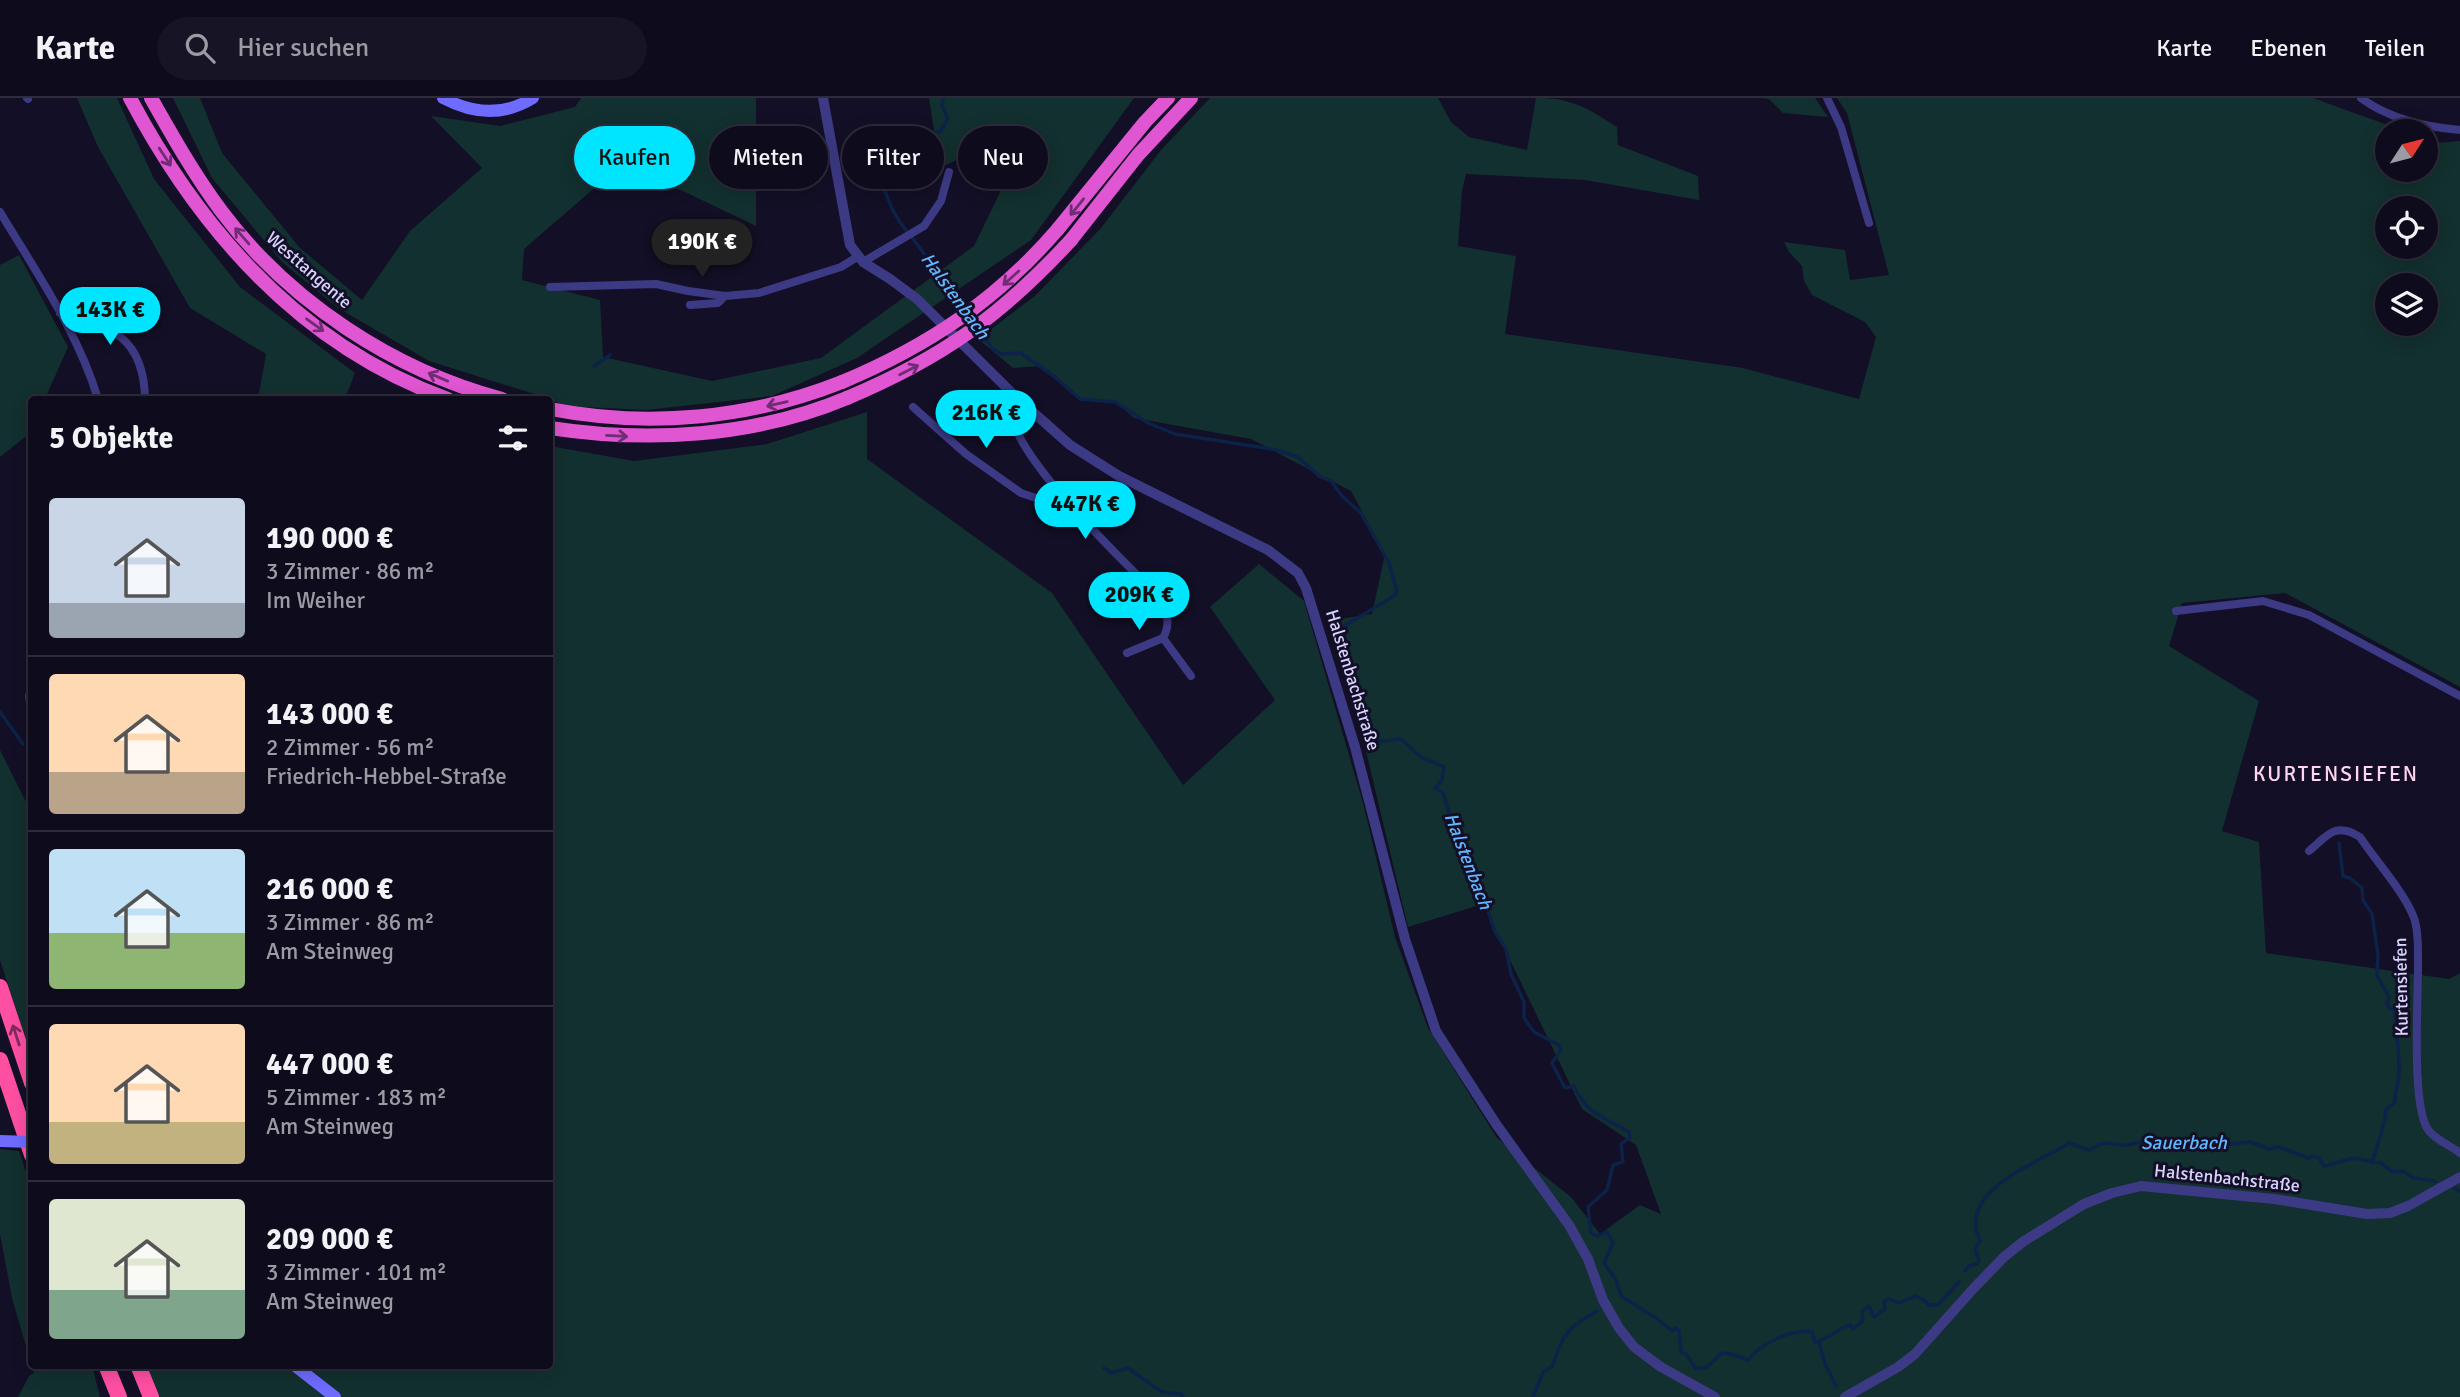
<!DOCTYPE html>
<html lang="de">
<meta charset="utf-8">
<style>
body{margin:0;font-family:Signika,sans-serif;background:#171425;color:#f1f3f6;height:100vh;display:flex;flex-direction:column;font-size:26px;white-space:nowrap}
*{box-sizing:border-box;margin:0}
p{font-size:23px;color:#9b9ba3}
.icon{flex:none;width:38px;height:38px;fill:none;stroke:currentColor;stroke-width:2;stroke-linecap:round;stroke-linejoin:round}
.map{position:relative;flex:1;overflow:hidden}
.panel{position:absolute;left:28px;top:298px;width:525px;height:973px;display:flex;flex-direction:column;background:#0e0b1c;border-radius:7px;box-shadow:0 4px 18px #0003,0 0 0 2px #2e2b3b}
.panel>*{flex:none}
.banner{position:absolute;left:574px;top:28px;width:665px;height:63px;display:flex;gap:14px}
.needle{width:46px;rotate:54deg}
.controls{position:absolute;left:2375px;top:21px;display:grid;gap:14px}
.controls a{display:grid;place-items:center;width:63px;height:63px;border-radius:50%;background:#0e0b1c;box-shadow:0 4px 18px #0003,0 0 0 2px #2e2b3b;font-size:35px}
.price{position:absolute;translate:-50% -60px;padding:0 16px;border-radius:24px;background:#00e5ff;color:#111;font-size:23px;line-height:46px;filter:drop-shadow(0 2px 4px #0008)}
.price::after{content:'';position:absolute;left:50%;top:42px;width:21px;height:16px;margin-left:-10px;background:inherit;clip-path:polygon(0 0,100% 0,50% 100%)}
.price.current{background:#222;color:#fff}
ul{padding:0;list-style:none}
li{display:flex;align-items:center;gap:21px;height:175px;padding:0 21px}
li+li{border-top:2px solid #2e2b3b}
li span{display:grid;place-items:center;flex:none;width:196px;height:140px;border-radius:7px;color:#555}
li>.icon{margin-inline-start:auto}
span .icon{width:84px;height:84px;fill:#fffc;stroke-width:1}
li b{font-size:30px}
h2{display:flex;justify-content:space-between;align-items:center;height:84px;padding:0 21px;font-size:30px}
.tag{padding:0 24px;border-radius:32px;background:#0e0b1c;box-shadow:0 4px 18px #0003,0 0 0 2px #2e2b3b;font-size:24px;line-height:63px}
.tag.current{background:#00e5ff;color:#111}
header{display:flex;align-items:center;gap:42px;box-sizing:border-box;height:98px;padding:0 35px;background:#0e0b1c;border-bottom:2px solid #2e2b3b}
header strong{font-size:33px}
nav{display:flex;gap:38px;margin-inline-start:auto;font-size:24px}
.search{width:490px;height:63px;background:#171425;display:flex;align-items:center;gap:18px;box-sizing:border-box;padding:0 24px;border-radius:38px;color:#9b9ba3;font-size:26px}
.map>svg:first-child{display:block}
.green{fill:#12302f;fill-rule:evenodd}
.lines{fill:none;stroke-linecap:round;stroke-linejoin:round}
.stream{stroke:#0c2248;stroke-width:3.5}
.minor{stroke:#3d3a85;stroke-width:8}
.tertiary{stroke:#3d3a85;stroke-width:10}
.secondary{stroke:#6f6bff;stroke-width:12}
.trunk{stroke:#e055d1;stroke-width:14}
.motorway{stroke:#ff4fa3;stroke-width:16}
.secondary-bridge{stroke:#6f6bff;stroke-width:12}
.trunk-bridge{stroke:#e055d1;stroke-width:14}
.oneway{stroke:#6f2e73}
.oneway2{stroke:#7d2c5e}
.labels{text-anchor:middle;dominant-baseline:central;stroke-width:6;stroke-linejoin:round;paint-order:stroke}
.street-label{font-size:18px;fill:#d9d4ff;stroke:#130f26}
.water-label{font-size:19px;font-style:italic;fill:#62b6ff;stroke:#130f26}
.quarter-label{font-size:21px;letter-spacing:2px;fill:#ffd6f0;stroke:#130f26}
</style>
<header>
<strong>Karte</strong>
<div class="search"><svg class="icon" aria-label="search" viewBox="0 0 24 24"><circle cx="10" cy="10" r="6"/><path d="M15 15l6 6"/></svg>Hier suchen</div>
<nav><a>Karte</a><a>Ebenen</a><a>Teilen</a></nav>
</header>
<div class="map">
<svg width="2460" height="1299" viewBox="0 0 2460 1299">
<rect width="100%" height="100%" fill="#130f26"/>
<path class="green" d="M 77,0 L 117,0 L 154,81 L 240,189 L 355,275 L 345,301 L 258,301 L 266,256 L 190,210 L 98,49 Z
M 173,0 L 200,0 L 222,55 L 300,150 L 362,202 L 410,133 L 482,70 L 431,18 L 500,28 L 575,9 L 581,0 L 756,0 L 756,128 L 685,94 L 620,68 L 524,151 L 522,182 L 600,202 L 603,259 L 712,283 L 821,260 L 974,148 L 1002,90 L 1007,73 L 987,47 L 940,70 L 929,0 L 1134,0 L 1031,142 L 857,260 L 772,298 L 646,312 L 565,308 L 550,301 L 429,263 L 338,210 L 282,164 L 212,80 Z
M 1210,0 L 1438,0 L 1451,24 L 1469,39 L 1527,52 L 1536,0 C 1573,0 1587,10 1617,29 L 1618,47 L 1698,78 L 1699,102 L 1585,82 L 1466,76 L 1462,93 L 1458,148 L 1516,158 L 1505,236 L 1743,270 L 1859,301 L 1876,239 L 1865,224 L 1812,197 L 1804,183 L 1802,168 L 1789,154 L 1784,144 L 1845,152 L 1850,182 L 1889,177 L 1847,15 L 1837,0 L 2313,0 L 2404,33 L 2387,33 L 2387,72 L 2426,72 L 2426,41 L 2437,45 L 2460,43 L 2460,589 L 2285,495 L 2182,505 L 2169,548 L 2259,603 L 2222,733 L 2259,744 L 2266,855 L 2449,881 L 2460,875 L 2460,1299 L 153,1299 L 141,1267 L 550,1267 L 550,348 L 634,363 L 767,346 L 867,314 L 867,361 L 1052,495 L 1183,687 L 1275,602 L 1210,509 L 1259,466 L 1304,503 L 1363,705 L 1395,839 L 1428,930 L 1497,1040 L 1571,1099 L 1600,1136 L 1640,1107 L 1661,1116 L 1636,1047 L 1582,1011 L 1483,806 L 1408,829 L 1363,641 L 1327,523 L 1372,516 L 1385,456 L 1351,393 L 1251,341 L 1134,320 L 1113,302 L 1080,303 L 1041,268 L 1013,270 L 978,241 L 1035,198 L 1101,130 L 1161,52 ZM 2387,110 L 2426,110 L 2426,149 L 2387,149 ZM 2387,187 L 2426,187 L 2426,226 L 2387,226 Z
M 1761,0 L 1815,0 L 1828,19 L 1783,15 L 1769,1 Z
M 19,157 L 68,249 L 45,301 L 32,301 L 30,335 L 0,359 L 0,167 Z
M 0,652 L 31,714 L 31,958 L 0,862 Z
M 0,1051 L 19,1053 L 31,1089 L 31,1266 L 12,1200 L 0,1136 Z
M 32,1267 L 92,1267 L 100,1299 L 18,1299 L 29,1278 L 34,1275 Z"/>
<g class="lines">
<path class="stream" d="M 906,132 C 892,116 872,73 885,53 L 897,50 L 919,35 L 940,34 L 948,21 L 942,7 L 943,0
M 911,138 L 965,211
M 979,231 L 992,250 L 1001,256 L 1021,255 L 1055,279 L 1080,301 L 1115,304 L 1148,325 L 1175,336 L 1272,351 L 1298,359 L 1319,378 L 1331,383 L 1342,398 L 1361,415 L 1389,465 L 1397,493 L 1394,498 L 1336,533 L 1333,537 L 1369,640 L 1372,644 L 1401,641 L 1421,659 L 1444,669 L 1442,682 L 1435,690 L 1443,695 L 1453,727 L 1464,740 L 1495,834 L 1506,851 L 1511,876 L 1524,904 L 1524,920 L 1534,934 L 1559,947 L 1561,952 L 1552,965 L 1565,990 L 1574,988 C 1587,1017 1604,1019 1629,1034 L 1630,1040 L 1621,1046 L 1623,1064 L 1613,1067 L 1607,1092 L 1588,1109 L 1591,1135 L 1597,1138 L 1607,1134 L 1613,1145 L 1604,1165 L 1616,1182 L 1621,1198
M 594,268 L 610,257
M 0,614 L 23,646
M 2339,745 L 2343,778 L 2350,780 L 2362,790 L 2363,802 L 2372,816 L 2378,857 L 2377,878 L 2389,899 L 2387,907 L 2390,911 L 2395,911 C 2395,932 2400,954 2399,975 C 2399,985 2394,994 2395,1004 L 2386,1012 C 2385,1028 2377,1048 2372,1065
M 2454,1090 L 2460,1093
M 1965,1173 L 1969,1168 L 1977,1166 L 1979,1163 L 1975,1151 L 1980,1143 C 1956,1092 2037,1066 2069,1045 L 2089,1052 C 2095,1050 2098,1046 2104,1045 C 2112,1045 2120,1048 2127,1047 C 2139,1045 2148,1039 2159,1049 L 2176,1042 L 2212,1048 L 2250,1044 L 2269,1051 L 2279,1049 L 2309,1060 L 2314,1058 L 2319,1060 L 2324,1068 L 2354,1060 L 2381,1065 L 2393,1074 L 2403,1073 L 2414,1080 L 2435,1083
M 1621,1198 L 1656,1220 L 1672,1233 L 1675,1230 L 1679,1233 L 1681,1254 L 1686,1256 L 1696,1271 L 1707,1269 L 1722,1255 L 1731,1256 L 1748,1262 C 1760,1246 1792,1230 1812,1234 L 1815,1244 C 1828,1242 1836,1231 1850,1227 L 1853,1231 L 1863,1223 L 1862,1214 L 1869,1208 L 1874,1219 L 1885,1211 L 1884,1203 L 1889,1201 L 1899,1205 L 1915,1198 L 1924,1202 L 1929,1207 L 1938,1207 L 1959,1184
M 1819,1244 L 1825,1266 L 1836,1288
M 1104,1270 L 1111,1275 L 1128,1270 L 1162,1294 L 1181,1296 L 1183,1299
M 1533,1299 L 1543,1274 L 1552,1269 C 1564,1236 1565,1231 1597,1213"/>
<path class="minor" d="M 27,0 L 28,1
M 1827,0 L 1841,29 L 1869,125
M 2361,0 C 2389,21 2426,29 2460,32
M 0,114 C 36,174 78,234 98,301
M 863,164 L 924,128 L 941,103 L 949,74
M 550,189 L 656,186 L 688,193 L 725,198 L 759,195 L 841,169 L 857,159
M 690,207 L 718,205 L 725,198
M 60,215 C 112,228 144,240 145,301
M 1016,299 C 1015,300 1012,307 1011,309 C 1007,354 1126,465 1158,498 C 1166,514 1172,524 1163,540 L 1191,578
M 913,309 L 966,356 L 1021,395 L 1057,407 L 1066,401
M 32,499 L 32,517
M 2176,513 L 2263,503 L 2309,517 L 2460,598
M 1127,555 L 1163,540
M 32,589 L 29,598 L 32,619
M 2309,753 C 2327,738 2335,723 2360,739 C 2375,762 2405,795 2414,820 C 2418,831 2418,845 2418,857 C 2419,892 2410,1010 2429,1033 C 2436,1042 2451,1048 2460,1055"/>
<path class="tertiary" d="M 823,0 L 850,147 L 863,164 L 890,181 L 917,201 L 1016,299 L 1070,347 L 1119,378 L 1268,452 L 1298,475 L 1306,490 L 1355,649 L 1405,841 L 1436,933 L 1496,1026 L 1569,1127 L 1588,1161 L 1603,1202 L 1619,1230 L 1634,1249 L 1661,1269 L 1715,1299
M 1845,1299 L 1898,1269 L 1915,1256 L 1973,1191 L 2004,1159 L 2024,1143 L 2084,1106 L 2112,1095 L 2141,1088 L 2274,1101 L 2367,1116 L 2390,1115 L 2408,1108 L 2460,1079"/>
<path class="secondary" d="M 443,0 C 473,16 504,18 533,0
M 294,1267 L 335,1299"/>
<path class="trunk" d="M 130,0 C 201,134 302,248 448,301
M 151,0 C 173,39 195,78 222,114 C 290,204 393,272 502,301
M 1058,131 L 1145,24 L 1168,0
M 1071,142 L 1138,57 L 1191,0
M 550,311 C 648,330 749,321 842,284
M 550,330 C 648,345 754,339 847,300"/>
<path class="motorway" d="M 0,889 L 32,985
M 0,962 L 32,1057
M 106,1267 L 119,1299
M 138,1267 L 151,1299"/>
<path class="secondary-bridge" d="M 0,1043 L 32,1044"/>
<path class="trunk-bridge" d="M 842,284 C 928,248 997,202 1058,131
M 847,300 C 942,260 1001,218 1071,142"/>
</g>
<defs><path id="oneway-shaft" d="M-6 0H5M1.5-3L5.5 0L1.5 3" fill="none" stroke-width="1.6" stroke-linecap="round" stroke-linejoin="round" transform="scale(1.75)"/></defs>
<g class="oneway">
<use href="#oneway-shaft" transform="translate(165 59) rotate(57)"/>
<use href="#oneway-shaft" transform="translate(1077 109) rotate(129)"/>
<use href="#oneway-shaft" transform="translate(242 138) rotate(-131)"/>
<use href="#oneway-shaft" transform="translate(1011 180) rotate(138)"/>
<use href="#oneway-shaft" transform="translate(315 227) rotate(36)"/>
<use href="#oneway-shaft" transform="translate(909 272) rotate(-27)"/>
<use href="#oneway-shaft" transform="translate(438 279) rotate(-157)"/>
<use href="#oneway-shaft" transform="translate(777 306) rotate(167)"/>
<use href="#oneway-shaft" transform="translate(617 338) rotate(3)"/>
</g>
<use class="oneway2" href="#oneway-shaft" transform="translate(16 937) rotate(-108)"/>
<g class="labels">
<g class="street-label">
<text transform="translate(309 172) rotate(41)">Westtangente</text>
<text transform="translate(1353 582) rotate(73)">Halstenbachstraße</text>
<text transform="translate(2401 889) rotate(-91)">Kurtensiefen</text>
<text transform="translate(2227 1080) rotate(6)">Halstenbachstraße</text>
</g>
<g class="water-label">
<text transform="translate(955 198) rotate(54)">Halstenbach</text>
<text transform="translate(1468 763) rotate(69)">Halstenbach</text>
<text x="2184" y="1045">Sauerbach</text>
</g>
<g class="quarter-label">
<text x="2336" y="676">KURTENSIEFEN</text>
</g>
</g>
</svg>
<div class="controls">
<a><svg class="needle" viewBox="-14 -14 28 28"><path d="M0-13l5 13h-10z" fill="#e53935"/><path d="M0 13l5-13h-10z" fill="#9b9ba3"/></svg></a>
<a><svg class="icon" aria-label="locate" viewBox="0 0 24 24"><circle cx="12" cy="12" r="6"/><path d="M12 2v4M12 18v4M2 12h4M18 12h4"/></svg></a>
<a><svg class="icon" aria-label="layers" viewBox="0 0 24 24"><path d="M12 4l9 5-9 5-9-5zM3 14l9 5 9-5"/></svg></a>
</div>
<b class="price current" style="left:702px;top:181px">190K €</b>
<b class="price" style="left:110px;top:249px">143K €</b>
<b class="price" style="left:986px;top:352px">216K €</b>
<b class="price" style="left:1085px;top:443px">447K €</b>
<b class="price" style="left:1139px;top:534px">209K €</b>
<div class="banner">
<a class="tag current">Kaufen</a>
<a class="tag">Mieten</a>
<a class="tag">Filter</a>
<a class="tag">Neu</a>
</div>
<section class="panel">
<h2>5 Objekte<svg class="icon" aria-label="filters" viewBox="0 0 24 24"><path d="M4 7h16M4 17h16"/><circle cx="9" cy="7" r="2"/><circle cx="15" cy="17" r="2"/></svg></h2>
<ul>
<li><span style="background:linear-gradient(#c9d6e8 75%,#9aa5b1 0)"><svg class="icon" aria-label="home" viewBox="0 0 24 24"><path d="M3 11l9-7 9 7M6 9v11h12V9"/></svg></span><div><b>190 000 €</b><p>3 Zimmer · 86 m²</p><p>Im Weiher</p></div></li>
<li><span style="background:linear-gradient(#ffd9b3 70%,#b9a48a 0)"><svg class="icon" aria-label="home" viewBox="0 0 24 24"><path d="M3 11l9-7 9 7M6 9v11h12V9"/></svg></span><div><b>143 000 €</b><p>2 Zimmer · 56 m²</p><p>Friedrich-Hebbel-Straße</p></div></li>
<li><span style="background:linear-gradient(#bfe0f5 60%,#8fb573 0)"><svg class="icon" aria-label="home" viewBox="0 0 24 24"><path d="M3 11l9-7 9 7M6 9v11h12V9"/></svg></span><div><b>216 000 €</b><p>3 Zimmer · 86 m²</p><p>Am Steinweg</p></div></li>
<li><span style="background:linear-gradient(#ffd9b3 70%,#c2b280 0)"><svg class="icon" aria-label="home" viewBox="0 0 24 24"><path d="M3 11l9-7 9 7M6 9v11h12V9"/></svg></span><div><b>447 000 €</b><p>5 Zimmer · 183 m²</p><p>Am Steinweg</p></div></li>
<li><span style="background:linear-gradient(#dfe7d0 65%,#7fa58c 0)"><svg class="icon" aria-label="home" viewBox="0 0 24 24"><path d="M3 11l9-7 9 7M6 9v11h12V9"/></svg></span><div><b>209 000 €</b><p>3 Zimmer · 101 m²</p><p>Am Steinweg</p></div></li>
</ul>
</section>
</div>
